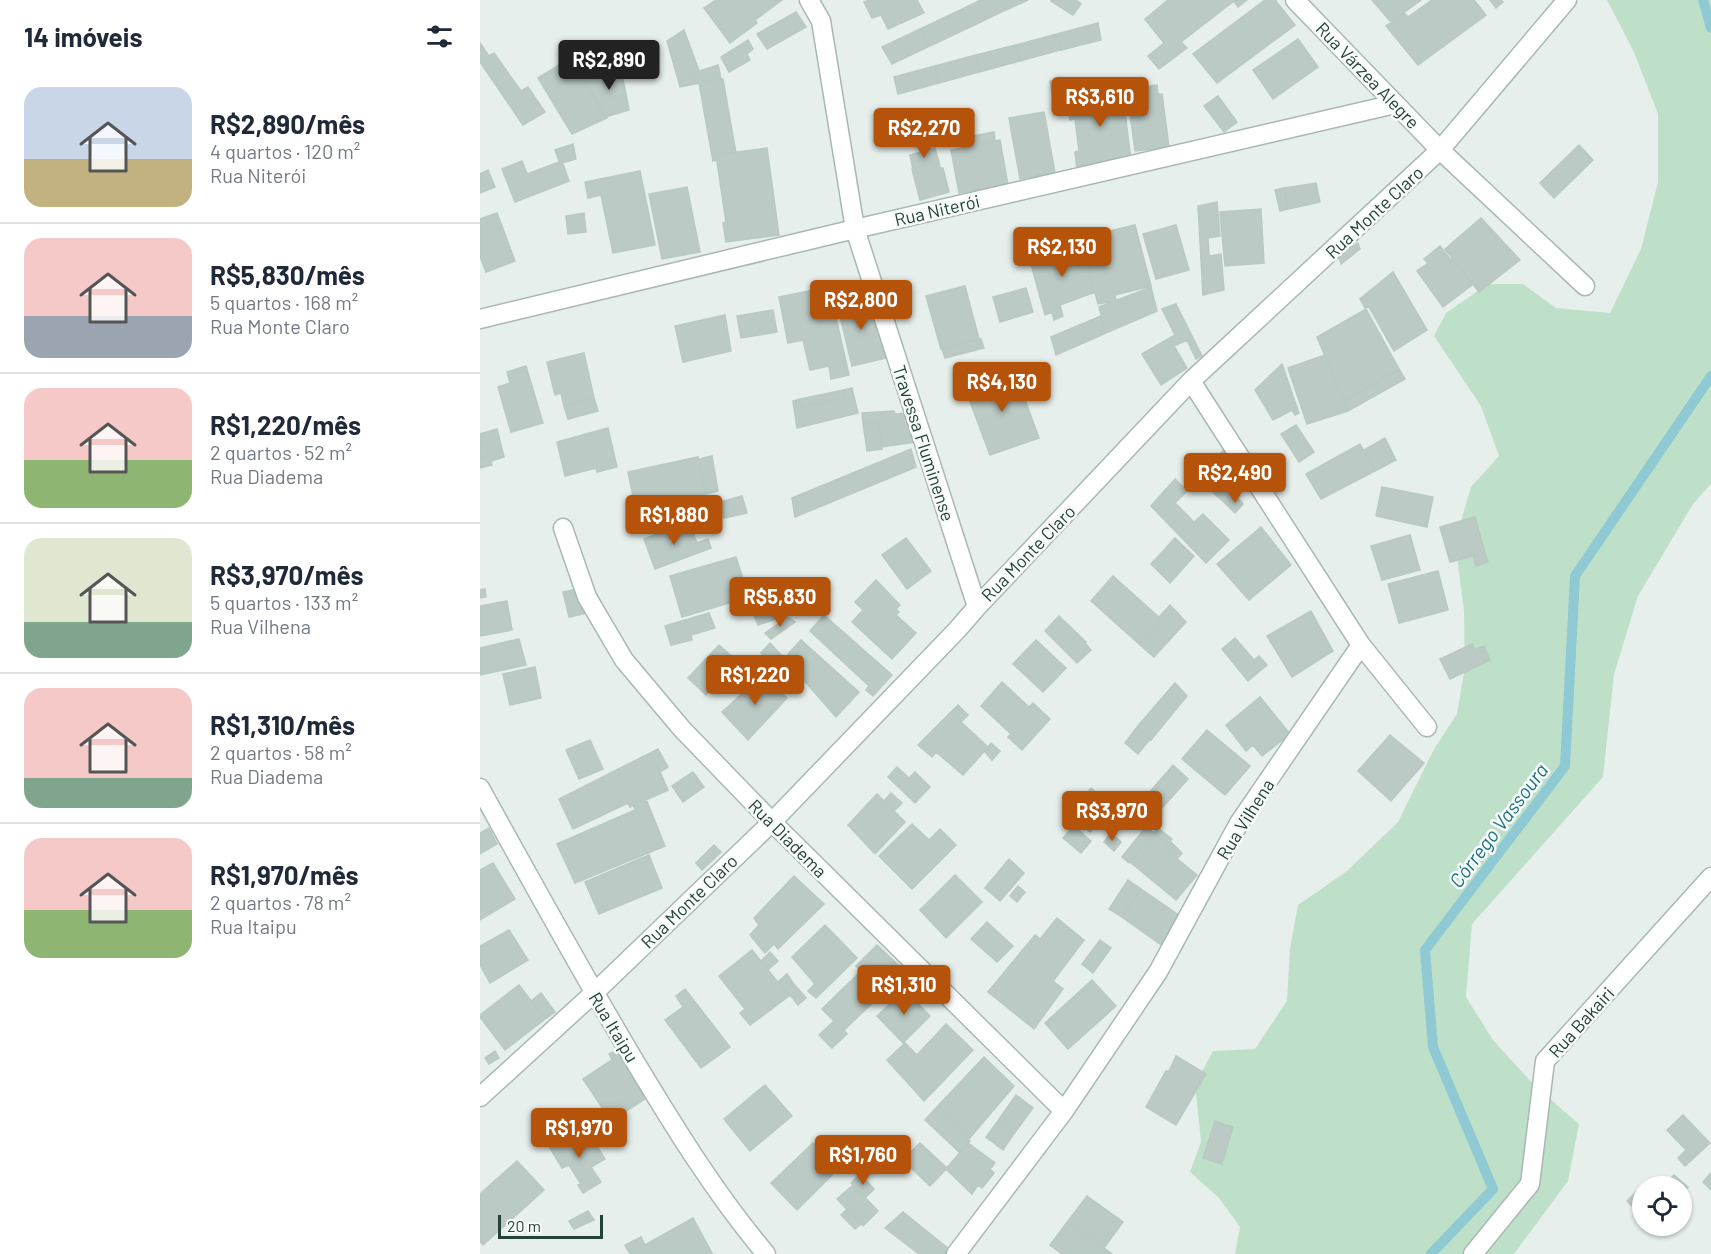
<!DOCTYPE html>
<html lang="pt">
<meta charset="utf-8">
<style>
body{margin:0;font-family:Barlow,sans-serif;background:#f2f2f3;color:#1f2937;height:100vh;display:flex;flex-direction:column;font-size:22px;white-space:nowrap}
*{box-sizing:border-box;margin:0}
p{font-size:20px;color:#747a83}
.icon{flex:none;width:33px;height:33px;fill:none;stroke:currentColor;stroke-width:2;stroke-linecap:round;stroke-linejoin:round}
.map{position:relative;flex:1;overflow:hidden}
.sheet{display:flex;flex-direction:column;background:#fff;width:480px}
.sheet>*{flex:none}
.tools{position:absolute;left:1152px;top:1176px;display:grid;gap:12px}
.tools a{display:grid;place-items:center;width:60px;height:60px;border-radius:50%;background:#fff;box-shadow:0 2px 4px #0004;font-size:30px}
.scale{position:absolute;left:18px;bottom:15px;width:105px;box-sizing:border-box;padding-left:6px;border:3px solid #24423a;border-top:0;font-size:16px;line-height:21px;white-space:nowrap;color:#24423a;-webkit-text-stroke:4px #f7fbf9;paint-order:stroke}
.price{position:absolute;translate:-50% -51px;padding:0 14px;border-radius:6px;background:#b45309;color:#fff;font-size:20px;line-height:39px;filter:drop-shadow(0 2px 3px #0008)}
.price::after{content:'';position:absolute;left:50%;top:36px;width:18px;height:14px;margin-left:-9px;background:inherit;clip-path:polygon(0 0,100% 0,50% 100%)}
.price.active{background:#222;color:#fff}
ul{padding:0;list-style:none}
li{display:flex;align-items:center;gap:18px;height:150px;padding:0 24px}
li+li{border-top:2px solid #e0e1e3}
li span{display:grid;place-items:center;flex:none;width:168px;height:120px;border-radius:18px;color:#555}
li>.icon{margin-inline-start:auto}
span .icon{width:72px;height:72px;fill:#fffc;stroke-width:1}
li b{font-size:26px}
h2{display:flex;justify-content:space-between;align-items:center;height:72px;padding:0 24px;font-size:26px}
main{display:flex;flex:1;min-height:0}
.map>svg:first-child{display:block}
.green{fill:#bfe0c8}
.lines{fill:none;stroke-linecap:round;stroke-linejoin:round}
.stream{stroke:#8ec9d4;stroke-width:10}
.building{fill:#bbcac4;stroke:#b8c9c2;stroke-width:1.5}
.minor-casing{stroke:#a8b8b2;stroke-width:21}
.minor{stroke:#fff;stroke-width:18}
.labels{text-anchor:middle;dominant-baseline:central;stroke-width:5;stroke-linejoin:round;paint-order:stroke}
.street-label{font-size:18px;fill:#24423a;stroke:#f7fbf9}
.water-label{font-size:20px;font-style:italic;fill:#1c6f80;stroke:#f7fbf9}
</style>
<main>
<section class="sheet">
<h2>14 imóveis<svg class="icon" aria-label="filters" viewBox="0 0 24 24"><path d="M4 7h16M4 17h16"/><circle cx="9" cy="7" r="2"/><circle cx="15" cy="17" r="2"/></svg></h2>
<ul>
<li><span style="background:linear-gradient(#c9d6e8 60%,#c2b280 0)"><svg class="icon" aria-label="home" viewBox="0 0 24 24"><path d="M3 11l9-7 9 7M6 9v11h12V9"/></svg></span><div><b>R$2,890/mês</b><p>4 quartos · 120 m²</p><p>Rua Niterói</p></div></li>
<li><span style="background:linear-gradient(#f6c9c9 65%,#9aa5b1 0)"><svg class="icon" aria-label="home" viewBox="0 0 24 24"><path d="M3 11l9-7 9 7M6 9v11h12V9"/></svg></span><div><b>R$5,830/mês</b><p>5 quartos · 168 m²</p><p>Rua Monte Claro</p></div></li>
<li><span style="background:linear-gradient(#f6c9c9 60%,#8fb573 0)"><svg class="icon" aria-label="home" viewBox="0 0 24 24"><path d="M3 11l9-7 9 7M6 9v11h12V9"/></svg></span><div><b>R$1,220/mês</b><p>2 quartos · 52 m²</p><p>Rua Diadema</p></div></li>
<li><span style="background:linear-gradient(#dfe7d0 70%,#7fa58c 0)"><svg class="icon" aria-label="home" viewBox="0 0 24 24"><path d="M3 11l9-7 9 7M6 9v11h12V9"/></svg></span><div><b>R$3,970/mês</b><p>5 quartos · 133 m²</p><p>Rua Vilhena</p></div></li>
<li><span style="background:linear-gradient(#f6c9c9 75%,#7fa58c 0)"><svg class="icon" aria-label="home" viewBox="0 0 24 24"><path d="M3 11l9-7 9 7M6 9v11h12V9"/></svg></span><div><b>R$1,310/mês</b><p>2 quartos · 58 m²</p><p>Rua Diadema</p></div></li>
<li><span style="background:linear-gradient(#f6c9c9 60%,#8fb573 0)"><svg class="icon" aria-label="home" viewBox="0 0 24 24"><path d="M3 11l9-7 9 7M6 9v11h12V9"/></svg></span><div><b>R$1,970/mês</b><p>2 quartos · 78 m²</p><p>Rua Itaipu</p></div></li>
</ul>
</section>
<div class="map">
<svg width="1231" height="1254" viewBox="0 0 1231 1254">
<rect width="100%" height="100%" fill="#e6efeb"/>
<path class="green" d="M 1127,0 L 1231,0 L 1231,484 L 1213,504 L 1158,596 L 1134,674 L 1123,777 L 992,924 L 986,997 L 1013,1040 L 1054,1085 L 1099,1124 L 1088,1181 L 1034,1254 L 755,1254 L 760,1227 L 739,1198 L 710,1172 L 721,1142 L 715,1084 L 733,1051 L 775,1049 L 807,1001 L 810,948 L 818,905 L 867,871 L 918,822 L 954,749 L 977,714 L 985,666 L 984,611 L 975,541 L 991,487 L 1019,456 L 1001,406 L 954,336 L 966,313 L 1008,284 L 1043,284 L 1076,308 L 1130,313 L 1161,249 L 1178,182 L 1178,114 L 1154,52 Z"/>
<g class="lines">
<path class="stream" d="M 1223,0 L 1231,28
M 951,1254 L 1013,1189 L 953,1047 L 945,950 L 1085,766 L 1095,576 L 1231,376"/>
</g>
<path class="building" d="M 236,0 L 302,0 L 275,20 L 277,23 L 250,43 L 224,8 Z
M 389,0 L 437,0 L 444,13 L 408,29 L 401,15 L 392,18 L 384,2 Z
M 501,0 L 520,0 L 526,10 L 488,28 L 478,11 Z
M 520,0 L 548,0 L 526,10 Z
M 572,0 L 596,0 L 601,4 L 593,15 L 571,1 Z
M 688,0 L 767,0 L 758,7 L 754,1 L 701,42 L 707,48 L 679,69 L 668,56 L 684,43 L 665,19 Z
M 785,0 L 795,0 L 815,25 L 737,83 L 713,54 Z
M 892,0 L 941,0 L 911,22 Z
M 952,0 L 994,0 L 1006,15 L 938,65 L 906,26 L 924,13 L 928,17 Z
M 1010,0 L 1021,0 L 1023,2 L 1016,8 Z
M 478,11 L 488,28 L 450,46 L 440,29 Z
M 316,12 L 326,27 L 287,49 L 277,34 Z
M 618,23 L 621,40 L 581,50 L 577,34 Z
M 440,29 L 450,46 L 412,64 L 402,47 Z
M 204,30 L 219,71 L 199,83 L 187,41 Z
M 577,34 L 580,50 L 540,61 L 536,45 Z
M 818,39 L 838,67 L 793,99 L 773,70 Z
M 268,40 L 273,49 L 267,54 L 270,60 L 249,72 L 241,57 Z
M 0,43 L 9,56 L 14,53 L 41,91 L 48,87 L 65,112 L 43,125 L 0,62 Z
M 536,45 L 540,61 L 499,72 L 496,55 Z
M 496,55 L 499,72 L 459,83 L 455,66 Z
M 90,58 L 127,118 L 92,134 L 58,78 Z
M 140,64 L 149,110 L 125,117 L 103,79 Z
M 238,65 L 241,79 L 200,87 L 199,83 L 217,72 Z
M 455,66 L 459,83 L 418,94 L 414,77 Z
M 584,78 L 587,97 L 573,99 L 570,81 Z
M 241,79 L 243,79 L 256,153 L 236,155 L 237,160 L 233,161 L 219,83 Z
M 677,85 L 678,94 L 648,98 L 647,89 Z
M 642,87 L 651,161 L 597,170 L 595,152 L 599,151 L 595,119 L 590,120 L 587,97 Z
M 682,94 L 689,147 L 655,151 L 648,98 Z
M 738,96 L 757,122 L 744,132 L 724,106 Z
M 564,112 L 575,173 L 540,179 L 529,118 Z
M 514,132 L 515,141 L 483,148 L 483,138 Z
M 520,140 L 528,185 L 479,193 L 471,150 Z
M 93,144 L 96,159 L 82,163 L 82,161 L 79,161 L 75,150 Z
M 1099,145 L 1113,160 L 1074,198 L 1060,183 Z
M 287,148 L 299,235 L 246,242 L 243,223 L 246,222 L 236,155 Z
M 455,148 L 459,162 L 433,169 L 430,155 Z
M 42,161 L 47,174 L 82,161 L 89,181 L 35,202 L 22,169 Z
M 459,162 L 460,168 L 463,168 L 469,192 L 440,200 L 432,169 Z
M 8,170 L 15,187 L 0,193 L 0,174 Z
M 160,171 L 175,245 L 133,253 L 121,195 L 108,198 L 105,182 Z
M 836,183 L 840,202 L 808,209 L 804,188 Z
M 207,187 L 220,252 L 182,259 L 169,194 Z
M 804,188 L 808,209 L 800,211 L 795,190 Z
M 737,202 L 740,236 L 728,238 L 729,256 L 741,254 L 744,290 L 723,295 L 718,206 Z
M 781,209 L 784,263 L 745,266 L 740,212 Z
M 17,213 L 35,261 L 6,272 L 0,256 L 0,219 Z
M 104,213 L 106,232 L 88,234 L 86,216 Z
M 1001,218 L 1040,260 L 999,292 L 965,249 Z
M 655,225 L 671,286 L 635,295 L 636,301 L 618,304 L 601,238 Z
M 696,225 L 709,270 L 676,279 L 663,234 Z
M 878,243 L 880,249 L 861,264 L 859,256 Z
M 602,244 L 615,292 L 580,305 L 583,316 L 574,320 L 572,312 L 565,315 L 549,257 Z
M 960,246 L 971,260 L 973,259 L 992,285 L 963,307 L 937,271 L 948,263 L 944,259 Z
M 913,272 L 947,330 L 914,351 L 889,307 L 885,308 L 880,299 Z
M 485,286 L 499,339 L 461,349 L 446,296 Z
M 349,287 L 369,375 L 351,379 L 349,366 L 330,370 L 323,340 L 308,343 L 299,297 Z
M 671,287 L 677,311 L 626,333 L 619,307 Z
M 546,288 L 553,312 L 520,322 L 513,297 Z
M 390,296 L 406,358 L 372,366 L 357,303 Z
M 696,304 L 722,356 L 716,359 L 707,340 L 694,346 L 707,368 L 681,385 L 662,354 L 695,335 L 682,309 Z
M 886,309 L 919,369 L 864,401 L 837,337 Z
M 293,310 L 297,332 L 261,338 L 257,316 Z
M 245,315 L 251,351 L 203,362 L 195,326 Z
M 621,316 L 626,333 L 576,355 L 571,337 Z
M 501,339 L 504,348 L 465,358 L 462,349 Z
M 104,353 L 114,398 L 84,406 L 81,393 L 75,395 L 67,362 Z
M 845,355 L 868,411 L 827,424 L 808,368 Z
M 802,364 L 819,413 L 815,415 L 812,410 L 793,420 L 775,390 Z
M 46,366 L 63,423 L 31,432 L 18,387 L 30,383 L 27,372 Z
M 919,369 L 925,379 L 868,411 L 864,401 Z
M 534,370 L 559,438 L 510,455 L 485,388 Z
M 372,388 L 378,413 L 317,428 L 313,401 L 320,399 L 321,407 L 366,398 L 364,390 Z
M 364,390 L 366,398 L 321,407 L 320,399 Z
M 114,398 L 118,411 L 88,419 L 84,406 Z
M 414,411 L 415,414 L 430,413 L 435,442 L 402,447 L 398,422 L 383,423 L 382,413 Z
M 398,422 L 402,449 L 387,451 L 383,423 Z
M 816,425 L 834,452 L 819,462 L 801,434 Z
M 128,428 L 137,467 L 117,472 L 116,468 L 85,476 L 77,442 Z
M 17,429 L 24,457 L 11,461 L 9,456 L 0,458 L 0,434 Z
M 905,438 L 916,460 L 895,471 L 884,450 Z
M 880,444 L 895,471 L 841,499 L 826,474 Z
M 431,449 L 436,467 L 315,517 L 312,498 Z
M 744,450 L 772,476 L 746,504 L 717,478 Z
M 9,456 L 12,465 L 0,468 L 0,458 Z
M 232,456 L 238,491 L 226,494 L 219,459 Z
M 218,457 L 226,496 L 156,510 L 148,472 Z
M 695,479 L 707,491 L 695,503 L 714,522 L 723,514 L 749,540 L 726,563 L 671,506 Z
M 902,487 L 953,497 L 947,527 L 896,516 Z
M 755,495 L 763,504 L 755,513 L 746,504 Z
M 262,496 L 267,513 L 244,518 L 240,502 Z
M 190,503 L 192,516 L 159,523 L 156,510 Z
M 234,507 L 240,521 L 220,528 L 214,514 Z
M 995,517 L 1005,553 L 970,562 L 960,527 Z
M 209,522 L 217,543 L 228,539 L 231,548 L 175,569 L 164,539 Z
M 781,527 L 811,565 L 769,600 L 737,564 Z
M 930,535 L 940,570 L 902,580 L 891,546 Z
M 426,538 L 451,571 L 427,589 L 402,555 Z
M 695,538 L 714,556 L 690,583 L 671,564 Z
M 1005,553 L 1008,562 L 996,566 L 993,556 Z
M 256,557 L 269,597 L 202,617 L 190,576 Z
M 958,571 L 968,610 L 919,623 L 908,584 Z
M 633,576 L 681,619 L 659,644 L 611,601 Z
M 396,580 L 420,605 L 416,609 L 419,612 L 416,615 L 436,633 L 412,659 L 372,622 L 383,610 L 375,602 Z
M 102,588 L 112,612 L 89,617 L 83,592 Z
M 5,589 L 6,597 L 0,598 L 0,590 Z
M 303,596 L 310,614 L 278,625 L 271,608 Z
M 27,601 L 32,630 L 0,636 L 0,606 Z
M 690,605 L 706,622 L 674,657 L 659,644 L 681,619 L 679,617 Z
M 831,611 L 853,651 L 812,677 L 787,636 Z
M 229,613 L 235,628 L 211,635 L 212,640 L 191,645 L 185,626 Z
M 344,615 L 412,675 L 393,696 L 386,690 L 389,686 L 330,631 Z
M 579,616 L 606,642 L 605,643 L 611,650 L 597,663 L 565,631 Z
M 308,617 L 315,622 L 291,639 L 285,633 Z
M 755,638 L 774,660 L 779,656 L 787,665 L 768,681 L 742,649 Z
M 39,639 L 46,665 L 0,675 L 0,648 Z
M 321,640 L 379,692 L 356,717 L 308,662 L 312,658 L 308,654 Z
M 556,640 L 586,668 L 563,692 L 533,664 Z
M 290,643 L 317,672 L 308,682 L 281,653 Z
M 992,644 L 995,650 L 999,648 L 1006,662 L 970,679 L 960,659 Z
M 239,645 L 257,661 L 226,695 L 208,678 Z
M 1004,646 L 1010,660 L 1006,662 L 999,648 Z
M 55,667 L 61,698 L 30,705 L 23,674 Z
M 284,674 L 307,698 L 268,740 L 242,712 Z
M 522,682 L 549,707 L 553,703 L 570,719 L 542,750 L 528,737 L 531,734 L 501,706 Z
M 695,683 L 707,696 L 671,740 L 657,727 Z
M 780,697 L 810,734 L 782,756 L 773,745 L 766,751 L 746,725 Z
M 478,705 L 488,715 L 481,722 L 508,747 L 483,775 L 456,752 L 452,757 L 438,745 Z
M 657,727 L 670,739 L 658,754 L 645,743 Z
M 727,730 L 770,766 L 745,795 L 702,759 Z
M 910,735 L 944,763 L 911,801 L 878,771 Z
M 110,740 L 123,769 L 99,779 L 86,750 Z
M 511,743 L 520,751 L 512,760 L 505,752 Z
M 178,749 L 184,760 L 177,765 L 188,790 L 150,807 L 148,803 L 93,829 L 79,799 Z
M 184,760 L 188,767 L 180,772 L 177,765 Z
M 693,765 L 708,779 L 682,808 L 668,794 Z
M 417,767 L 429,778 L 435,772 L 450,787 L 435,803 L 408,777 Z
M 213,772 L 224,787 L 203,802 L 192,786 Z
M 611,788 L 620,796 L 604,818 L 614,828 L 610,832 L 590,815 Z
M 411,793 L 422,803 L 414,811 L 404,801 Z
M 397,794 L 425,822 L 395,854 L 368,825 Z
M 166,799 L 185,846 L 95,883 L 77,844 L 155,810 L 153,805 Z
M 432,824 L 449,840 L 460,829 L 476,845 L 432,889 L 399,856 Z
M 594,826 L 611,841 L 601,853 L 583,838 Z
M 666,827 L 674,833 L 649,863 L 642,857 Z
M 9,828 L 17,844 L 0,854 L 0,833 Z
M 678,828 L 692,839 L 690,841 L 702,853 L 697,859 L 684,848 L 688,845 L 674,833 Z
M 631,833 L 641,842 L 634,851 L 624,842 Z
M 674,833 L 688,845 L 684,848 L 717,875 L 696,900 L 650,862 Z
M 234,845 L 241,852 L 222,870 L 216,863 Z
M 169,855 L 182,888 L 119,914 L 105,882 Z
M 529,859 L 544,873 L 520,901 L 505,888 Z
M 13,863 L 35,899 L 0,920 L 0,870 Z
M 475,875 L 502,902 L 466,938 L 440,910 Z
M 314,876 L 344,904 L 298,949 L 294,944 L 285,953 L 270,935 L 279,925 L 274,918 Z
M 648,880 L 661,889 L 642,917 L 629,909 Z
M 538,886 L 545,892 L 537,902 L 530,896 Z
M 661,889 L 700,916 L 689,932 L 692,934 L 684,947 L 642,917 Z
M 577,918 L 604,940 L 573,981 L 583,989 L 554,1029 L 508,992 L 555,935 L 560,939 Z
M 507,922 L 533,946 L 517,962 L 491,939 Z
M 345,925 L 377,958 L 336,998 L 328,991 L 335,984 L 312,957 Z
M 29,930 L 48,960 L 10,983 L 0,965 L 0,946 Z
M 620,940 L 631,948 L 613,973 L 602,964 Z
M 397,945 L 430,976 L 407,997 L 403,993 L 364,1030 L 367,1034 L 352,1048 L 339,1035 L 354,1021 L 342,1009 L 381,971 L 376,966 Z
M 272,950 L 309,996 L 270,1025 L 260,1013 L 265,1009 L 239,976 Z
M 290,952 L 298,961 L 289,969 L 282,960 Z
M 307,974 L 313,983 L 306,990 L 299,981 Z
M 612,980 L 636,1006 L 588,1049 L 565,1023 Z
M 313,983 L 326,998 L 318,1005 L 306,990 Z
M 39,985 L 65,1019 L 25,1050 L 0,1017 L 0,1015 Z
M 205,989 L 250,1047 L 221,1068 L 185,1020 L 203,1007 L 196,996 Z
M 425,990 L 450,1016 L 423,1043 L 397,1016 Z
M 61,993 L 75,1012 L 65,1019 L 51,1001 Z
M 466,1024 L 493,1050 L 444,1101 L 407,1060 L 425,1043 L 437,1055 Z
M 141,1048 L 171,1095 L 131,1121 L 103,1079 L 132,1060 L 129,1054 Z
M 15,1051 L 19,1058 L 9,1064 L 5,1058 Z
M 696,1056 L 726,1074 L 696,1125 L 666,1107 L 686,1071 L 689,1071 Z
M 504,1057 L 534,1086 L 489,1139 L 456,1108 Z
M 285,1085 L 312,1116 L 270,1151 L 244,1119 Z
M 536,1095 L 553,1108 L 533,1135 L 517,1122 Z
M 456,1108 L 490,1141 L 480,1153 L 445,1120 Z
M 1203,1115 L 1230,1143 L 1205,1166 L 1198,1158 L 1206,1150 L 1187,1130 Z
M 735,1121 L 753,1127 L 742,1164 L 723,1158 Z
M 517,1122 L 533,1135 L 523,1150 L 506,1137 Z
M 84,1133 L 92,1146 L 110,1135 L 125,1159 L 111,1167 L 121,1182 L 103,1193 L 98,1185 L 101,1184 L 89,1165 L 82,1168 L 67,1143 Z
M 333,1143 L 358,1169 L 317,1210 L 291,1183 Z
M 440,1143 L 467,1168 L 450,1186 L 423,1160 Z
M 488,1143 L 515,1163 L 510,1169 L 514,1173 L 502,1188 L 498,1185 L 492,1194 L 466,1169 Z
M 37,1161 L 64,1190 L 3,1245 L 0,1241 L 0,1194 Z
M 1231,1173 L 1231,1190 L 1223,1182 Z
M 380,1174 L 394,1189 L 386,1197 L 371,1183 Z
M 1194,1175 L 1208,1187 L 1202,1194 L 1202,1186 L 1183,1186 Z
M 373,1185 L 398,1211 L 383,1226 L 357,1199 Z
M 1156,1192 L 1162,1197 L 1162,1216 L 1147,1201 Z
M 607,1196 L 643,1222 L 624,1248 L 588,1221 Z
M 367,1209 L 381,1224 L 375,1229 L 361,1215 Z
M 108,1211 L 114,1220 L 94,1229 L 89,1221 Z
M 423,1212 L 470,1250 L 467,1254 L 439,1254 L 405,1228 Z
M 213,1218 L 232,1253 L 229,1254 L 150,1254 L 145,1245 L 161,1237 L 165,1245 Z
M 588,1221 L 632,1254 L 582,1254 L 570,1245 Z"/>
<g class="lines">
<g class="minor-casing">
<path id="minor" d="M 329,0 L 341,21 L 375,229 L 497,607
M 815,0 L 960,150 L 1105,286
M 0,319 L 375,229 L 915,104
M 83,528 L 107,597 L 144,660 L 202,729 L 292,822 L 584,1111
M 881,645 L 947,727
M 0,788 C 52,882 104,977 160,1070 C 198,1133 238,1197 286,1254
M 0,1097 L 114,993 L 292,822 L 477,630 L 497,607 L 711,381 L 960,150 L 1087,0
M 476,1254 L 584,1111 L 678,972 L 759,823 L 881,645 L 711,381
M 993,1254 L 1050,1184 L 1065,1061 L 1231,877"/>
</g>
<use href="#minor" class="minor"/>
</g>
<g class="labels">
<g class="street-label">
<text transform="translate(888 75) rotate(46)">Rua Várzea Alegre</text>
<text transform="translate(457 210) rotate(-13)">Rua Niterói</text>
<text transform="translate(894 212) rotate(-43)">Rua Monte Claro</text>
<text transform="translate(444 443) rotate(72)">Travessa Fluminense</text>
<text transform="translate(548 553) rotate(-46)">Rua Monte Claro</text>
<text transform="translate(765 819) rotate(-58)">Rua Vilhena</text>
<text transform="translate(308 838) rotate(45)">Rua Diadema</text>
<text transform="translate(209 901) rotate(-44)">Rua Monte Claro</text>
<text transform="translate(1101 1022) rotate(-48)">Rua Bakairi</text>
<text transform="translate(134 1027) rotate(59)">Rua Itaipu</text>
</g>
<g class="water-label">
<text transform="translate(1018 825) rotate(-53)">Córrego Vassoura</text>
</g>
</g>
</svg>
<div class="tools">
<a><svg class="icon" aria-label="locate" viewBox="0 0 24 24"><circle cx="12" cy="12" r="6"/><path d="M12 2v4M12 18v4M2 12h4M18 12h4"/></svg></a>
</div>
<div class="scale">20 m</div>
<b class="price active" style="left:129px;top:91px">R$2,890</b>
<b class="price" style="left:620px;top:128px">R$3,610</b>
<b class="price" style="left:444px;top:159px">R$2,270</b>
<b class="price" style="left:582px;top:278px">R$2,130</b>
<b class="price" style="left:381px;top:331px">R$2,800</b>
<b class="price" style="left:522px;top:413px">R$4,130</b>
<b class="price" style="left:755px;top:504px">R$2,490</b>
<b class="price" style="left:194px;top:546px">R$1,880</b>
<b class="price" style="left:300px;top:628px">R$5,830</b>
<b class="price" style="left:275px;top:706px">R$1,220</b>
<b class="price" style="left:632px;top:842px">R$3,970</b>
<b class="price" style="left:424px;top:1016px">R$1,310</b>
<b class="price" style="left:99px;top:1159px">R$1,970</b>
<b class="price" style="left:383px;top:1186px">R$1,760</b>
</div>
</main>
